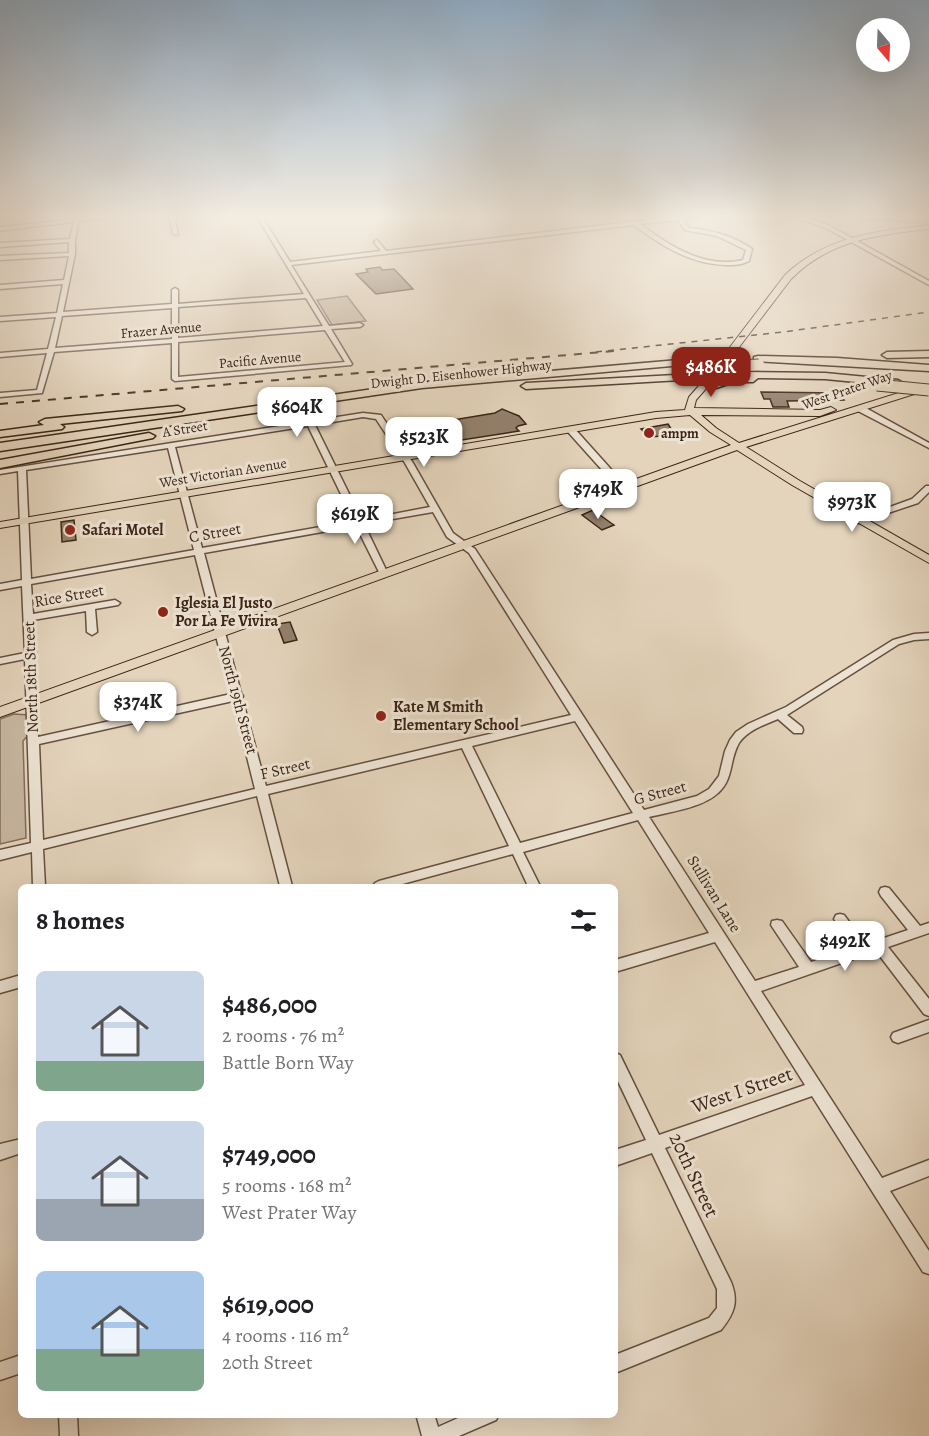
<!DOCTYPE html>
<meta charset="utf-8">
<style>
body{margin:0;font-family:Alegreya,serif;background:#f2f2f2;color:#202124;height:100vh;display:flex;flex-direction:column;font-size:22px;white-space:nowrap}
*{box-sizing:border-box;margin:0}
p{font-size:20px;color:#757577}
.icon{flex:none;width:33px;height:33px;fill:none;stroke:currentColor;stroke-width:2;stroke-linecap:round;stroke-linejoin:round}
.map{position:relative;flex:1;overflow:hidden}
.details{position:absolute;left:18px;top:884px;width:600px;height:534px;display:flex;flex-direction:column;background:#fff;border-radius:9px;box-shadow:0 6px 24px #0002}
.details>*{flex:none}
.needle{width:39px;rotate:161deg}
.buttons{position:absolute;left:856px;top:18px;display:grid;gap:12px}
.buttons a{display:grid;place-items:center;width:54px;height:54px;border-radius:50%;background:#fff;box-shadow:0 6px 24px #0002;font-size:30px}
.price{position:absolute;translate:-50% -51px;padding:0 14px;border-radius:12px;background:#fff;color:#222;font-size:20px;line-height:39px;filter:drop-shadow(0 2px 3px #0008)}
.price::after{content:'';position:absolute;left:50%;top:36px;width:18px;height:14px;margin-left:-9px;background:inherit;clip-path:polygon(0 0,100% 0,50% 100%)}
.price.on{background:#8f2418;color:#fff}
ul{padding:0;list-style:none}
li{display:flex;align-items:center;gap:18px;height:150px;padding:0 18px}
li span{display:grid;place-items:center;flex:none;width:168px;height:120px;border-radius:9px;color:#555}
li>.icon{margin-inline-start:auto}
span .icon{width:72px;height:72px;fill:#fffc;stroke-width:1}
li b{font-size:26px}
h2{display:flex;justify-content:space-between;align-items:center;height:72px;padding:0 18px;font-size:26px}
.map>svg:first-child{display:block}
.green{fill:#c7b6a0;stroke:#826d5b;stroke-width:1.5}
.building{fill:#93806c;stroke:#3c2416;stroke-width:1.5}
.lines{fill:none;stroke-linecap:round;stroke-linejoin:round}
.minor-casing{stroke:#665040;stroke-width:3}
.major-casing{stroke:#3c2416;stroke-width:2}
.highway-casing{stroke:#3c2416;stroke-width:3}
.minor{fill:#ede3d3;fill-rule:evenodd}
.major{fill:#e4d4bc;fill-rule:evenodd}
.highway{fill:#e4d4bc;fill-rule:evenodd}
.rail-far1{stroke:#3c2416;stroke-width:1.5;stroke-dasharray:6 6;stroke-linecap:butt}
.rail{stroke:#3c2416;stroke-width:2;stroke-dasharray:8 8;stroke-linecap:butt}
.highway-bridge-casing{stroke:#3c2416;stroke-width:13;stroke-linecap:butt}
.highway-bridge{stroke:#e4d4bc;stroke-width:11}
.poi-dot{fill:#8f2418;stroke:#ede3d3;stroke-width:2}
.labels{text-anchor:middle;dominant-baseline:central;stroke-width:6;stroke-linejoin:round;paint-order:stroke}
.far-street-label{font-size:14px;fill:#3c2416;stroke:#ede3d3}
.far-poi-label{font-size:14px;font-weight:bold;fill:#3c2416;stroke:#ede3d3;text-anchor:start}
.poi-label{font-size:16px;font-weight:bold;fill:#3c2416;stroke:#ede3d3;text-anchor:start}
.street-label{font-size:16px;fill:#3c2416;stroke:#ede3d3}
.near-street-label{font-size:20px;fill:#3c2416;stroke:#ede3d3}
</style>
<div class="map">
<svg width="929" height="1436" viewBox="0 0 929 1436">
<rect width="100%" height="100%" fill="#e4d4bc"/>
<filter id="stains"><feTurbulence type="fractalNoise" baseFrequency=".00333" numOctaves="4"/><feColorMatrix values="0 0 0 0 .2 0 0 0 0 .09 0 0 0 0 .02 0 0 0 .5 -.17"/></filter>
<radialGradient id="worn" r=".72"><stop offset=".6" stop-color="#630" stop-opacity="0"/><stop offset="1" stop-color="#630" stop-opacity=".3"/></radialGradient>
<path class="green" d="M 800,215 L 929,215 L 929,223 L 816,217 Z
M 347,296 L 366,321 L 332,325 L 317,300 Z
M 14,714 L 29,715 L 31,732 L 23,741 L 26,838 L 0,844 L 0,719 Z"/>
<path class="building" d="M 380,267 L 382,270 L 394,269 L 413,289 L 376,294 L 356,274 L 368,272 L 366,269 Z
M 761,392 L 840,393 L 844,400 L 787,401 L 789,407 L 773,407 L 770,399 L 764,399 Z
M 502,409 L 519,416 L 526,424 L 518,426 L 516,428 L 519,431 L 410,448 L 405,440 L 411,439 L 408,434 L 420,432 L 425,422 L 435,423 L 495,413 Z
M 668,424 L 675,435 L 649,437 L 641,429 Z
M 581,476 L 598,487 L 584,492 L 567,480 Z
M 593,510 L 611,523 L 614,525 L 602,530 L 582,515 Z
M 74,520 L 76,540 L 62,542 L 61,522 Z
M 290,622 L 297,640 L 284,643 L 277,624 Z"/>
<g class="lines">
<g class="minor-casing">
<path id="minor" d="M 169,215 L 174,215 L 178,235 L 173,234 Z
M 256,215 L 261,215 L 290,262 L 381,251 L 374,242 L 377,240 L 386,251 L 689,215 L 707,215 L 683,219 L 689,228 C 711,230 734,236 752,249 L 749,261 C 742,265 734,265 726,265 C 690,264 662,246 634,225 L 291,265 L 329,326 L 360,323 L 363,325 L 360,327 L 331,329 L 352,364 L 351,365 L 175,381 L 172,379 L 172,343 L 54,352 L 42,393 L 0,397 L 0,393 L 37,390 L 47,353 L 0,357 L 0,353 L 48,349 L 56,317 L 0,321 L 0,317 L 57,313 L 63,284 L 0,289 L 0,285 L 64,280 L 69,256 L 0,260 L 0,256 L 69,253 L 69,242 L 0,247 L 0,243 L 70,239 L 74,221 L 79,220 L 75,240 L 75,254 L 63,312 L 172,304 L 172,290 L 175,288 L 178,290 L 178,304 L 304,294 ZM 678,220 L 685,230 L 717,236 L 746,250 L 743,260 C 705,269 669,246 640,224 ZM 306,298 L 323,326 L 178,338 L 178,307 ZM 172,308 L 172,339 L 55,348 L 62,316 ZM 325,330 L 345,362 L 178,377 L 178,342 Z
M 791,215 L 799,215 L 830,226 L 929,281 L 929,285 L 826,228 Z
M 858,407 L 864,407 L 929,443 L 929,448 L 858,411 Z
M 363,413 L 381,415 L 413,463 L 453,533 L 475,549 L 644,810 L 697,796 L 709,789 L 719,776 L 725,751 L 730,740 L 736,732 L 748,724 L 786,707 L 893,640 L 914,634 L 929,633 L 929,639 L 914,640 L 899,644 L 787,715 L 802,727 L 803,730 L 802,733 L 794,733 L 778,719 C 764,725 748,730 739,743 C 729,760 734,779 718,793 C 702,808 669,812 649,817 L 755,981 L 799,967 L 771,925 L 772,921 L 777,920 L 782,921 L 811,962 L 854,948 L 834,919 L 836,915 L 840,914 L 844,915 L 866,944 L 908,930 L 881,896 L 879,892 L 881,888 L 885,887 L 889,888 L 920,926 L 929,923 L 929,933 L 888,947 L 929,999 L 929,1016 L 924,1014 L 876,951 L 761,991 L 882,1178 L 929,1160 L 929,1176 L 890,1191 L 929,1251 L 929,1274 L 923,1272 L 812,1096 L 665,1148 L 731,1282 C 739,1302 734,1314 721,1330 L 615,1373 L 615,1355 L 709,1318 L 717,1308 L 717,1289 L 652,1153 L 615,1166 L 615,1150 L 646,1140 L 615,1075 L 615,1053 L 620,1055 L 659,1135 L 805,1085 L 715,942 L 615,972 L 615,960 L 709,933 L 638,820 L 523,852 L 540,886 L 528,886 L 513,854 L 395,886 L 373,886 L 375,883 L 379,881 L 509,846 L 462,748 L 268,794 L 292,886 L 280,886 L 257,796 L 43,849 L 45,886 L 33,886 L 32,852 L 0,860 L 0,850 L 31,843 L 25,659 L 0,664 L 0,658 L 25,653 L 22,586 L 0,590 L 0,584 L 22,580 L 18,471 L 0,474 L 0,470 ZM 363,417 L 376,419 L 405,463 L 430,507 L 362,520 L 315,425 ZM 308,426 L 354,521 L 202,548 L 175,447 ZM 168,448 L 194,550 L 31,579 L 26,470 ZM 433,512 L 447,537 L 469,553 L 571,715 L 266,786 L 242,698 L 243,696 L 241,693 L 204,553 L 356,526 L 380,574 L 384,577 L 388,574 L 364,524 ZM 195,555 L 231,694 L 38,737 L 35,657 L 36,655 L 33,620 L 86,611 L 87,632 L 92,635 L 97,632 L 95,609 L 118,605 L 120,603 L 115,600 L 33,614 L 31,584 ZM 233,701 L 255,789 L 43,840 L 39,744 ZM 575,721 L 633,813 L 520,843 L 472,746 Z
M 568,428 L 574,428 L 626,486 L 626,490 L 620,490 L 568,432 Z
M 926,486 L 929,486 L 929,492 L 918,503 L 858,523 L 854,520 L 912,499 Z
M 21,975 L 21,987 L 0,993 L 0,981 Z
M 929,1020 L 929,1032 L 898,1043 L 893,1041 L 891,1037 L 893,1033 Z
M 21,1139 L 21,1153 L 0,1160 L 0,1144 Z
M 21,1355 L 21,1373 L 0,1380 L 0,1362 Z
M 59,1414 L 77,1414 L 78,1436 L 60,1436 Z
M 416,1414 L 434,1414 L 438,1427 L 467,1414 L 499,1414 L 496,1420 L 459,1436 L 422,1436 Z"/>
</g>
<g class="major-casing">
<path id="major" d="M 109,215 L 134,215 L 0,231 L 0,227 Z
M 929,225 L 929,229 C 876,235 830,240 791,279 L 717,376 L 696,400 L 694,408 L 820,410 L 831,407 L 836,410 L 820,416 L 701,415 L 716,428 L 739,443 L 921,386 L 927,386 L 927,390 L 746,447 L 800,481 L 929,555 L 929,563 L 792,485 L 737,450 L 0,717 L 0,707 L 731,445 L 710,432 L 690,415 L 656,418 L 0,528 L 0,522 L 656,412 L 685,410 L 689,397 L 711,372 L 785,275 C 825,237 876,231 929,225 Z"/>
</g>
<g class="highway-casing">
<path id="highway" d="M 929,351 L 929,357 L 887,358 L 882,355 L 887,352 Z
M 758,356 L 837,358 L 929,365 L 929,371 L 754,361 L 754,357 Z
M 702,358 L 706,359 L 706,363 L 422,388 L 0,451 L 0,443 L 422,382 Z
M 743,372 L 825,373 L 898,380 L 903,383 L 898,386 L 825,379 L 758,378 L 753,382 L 735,382 L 716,388 L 711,385 L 738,376 Z
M 694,374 L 699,377 L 698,379 L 526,389 L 521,386 L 526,383 Z
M 178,406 L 184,409 L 182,411 L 60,424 L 64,427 L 62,429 L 0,437 L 0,431 L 44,425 L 39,422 L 45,419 Z
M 149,433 L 155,436 L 153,438 L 0,468 L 0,460 Z"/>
</g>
<use href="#minor" class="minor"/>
<use href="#major" class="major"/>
<use href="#highway" class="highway"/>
<path class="rail-far1" d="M 596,352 L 783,332 L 929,312"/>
<path class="rail" d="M 0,404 L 614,351"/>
<g class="highway-bridge-casing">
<path id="highway-bridge" d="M 691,368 L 759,365
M 877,385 L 929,390"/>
</g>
<use href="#highway-bridge" class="highway-bridge"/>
</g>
<linearGradient id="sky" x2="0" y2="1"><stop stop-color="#8fa9c0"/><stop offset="0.52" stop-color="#f3ece1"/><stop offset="1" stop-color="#f3ece1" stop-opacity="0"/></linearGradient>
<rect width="929" height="416" fill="url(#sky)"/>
<g class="poi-dot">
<circle cx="649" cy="433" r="6"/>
<circle cx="70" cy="530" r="6"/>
<circle cx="163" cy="612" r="6"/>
<circle cx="381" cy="716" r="6"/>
</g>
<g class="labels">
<g class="far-street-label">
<text transform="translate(161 330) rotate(-5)">Frazer Avenue</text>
<text transform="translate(260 360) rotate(-5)">Pacific Avenue</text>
<text transform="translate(461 374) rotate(-6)">Dwight D. Eisenhower Highway</text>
<text transform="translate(847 390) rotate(-19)">West Prater Way</text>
<text transform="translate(185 429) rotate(-9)">A Street</text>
<text transform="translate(223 473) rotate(-9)">West Victorian Avenue</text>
</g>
<g class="far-poi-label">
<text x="661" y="433">ampm</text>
</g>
<g class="poi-label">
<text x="82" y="530">Safari Motel</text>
<text x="175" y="603">Iglesia El Justo<tspan x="175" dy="18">Por La Fe Vivira</tspan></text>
<text x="393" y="707">Kate M Smith<tspan x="393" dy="18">Elementary School</tspan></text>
</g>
<g class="street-label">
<text transform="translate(215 533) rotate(-10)">C Street</text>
<text transform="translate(69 596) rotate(-10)">Rice Street</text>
<text transform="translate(31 677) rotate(-92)">North 18th Street</text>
<text transform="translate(238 700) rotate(75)">North 19th Street</text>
<text transform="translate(285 769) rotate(-13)">F Street</text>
<text transform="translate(660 793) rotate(-15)">G Street</text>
<text transform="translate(714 894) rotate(58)">Sullivan Lane</text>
</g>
<g class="near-street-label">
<text transform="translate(742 1090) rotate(-19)">West I Street</text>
<text transform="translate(694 1175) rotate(65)">20th Street</text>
</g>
</g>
<rect width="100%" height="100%" filter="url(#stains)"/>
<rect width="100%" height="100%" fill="url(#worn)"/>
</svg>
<div class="buttons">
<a><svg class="needle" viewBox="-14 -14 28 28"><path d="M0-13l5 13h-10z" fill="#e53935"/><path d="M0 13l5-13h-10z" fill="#757577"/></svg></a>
</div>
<b class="price on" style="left:711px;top:398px">$486K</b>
<b class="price" style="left:297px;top:438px">$604K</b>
<b class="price" style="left:424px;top:468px">$523K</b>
<b class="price" style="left:598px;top:520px">$749K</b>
<b class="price" style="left:852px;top:533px">$973K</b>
<b class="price" style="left:355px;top:545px">$619K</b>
<b class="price" style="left:138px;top:733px">$374K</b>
<b class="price" style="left:845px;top:972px">$492K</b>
<section class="details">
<h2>8 homes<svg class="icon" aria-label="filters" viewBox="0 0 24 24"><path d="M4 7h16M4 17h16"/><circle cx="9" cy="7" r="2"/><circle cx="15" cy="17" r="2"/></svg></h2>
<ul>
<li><span style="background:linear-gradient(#c9d6e8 75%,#7fa58c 0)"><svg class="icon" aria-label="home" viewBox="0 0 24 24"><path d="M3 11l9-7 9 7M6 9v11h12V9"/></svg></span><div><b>$486,000</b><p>2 rooms · 76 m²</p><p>Battle Born Way</p></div></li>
<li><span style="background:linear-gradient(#c9d6e8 65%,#9aa5b1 0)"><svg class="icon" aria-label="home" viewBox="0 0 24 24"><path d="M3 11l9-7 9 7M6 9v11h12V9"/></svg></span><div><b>$749,000</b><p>5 rooms · 168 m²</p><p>West Prater Way</p></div></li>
<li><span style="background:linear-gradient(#a9c7e8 65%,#7fa58c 0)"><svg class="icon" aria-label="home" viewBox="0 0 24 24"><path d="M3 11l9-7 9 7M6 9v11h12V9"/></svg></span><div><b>$619,000</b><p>4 rooms · 116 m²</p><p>20th Street</p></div></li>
</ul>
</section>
</div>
